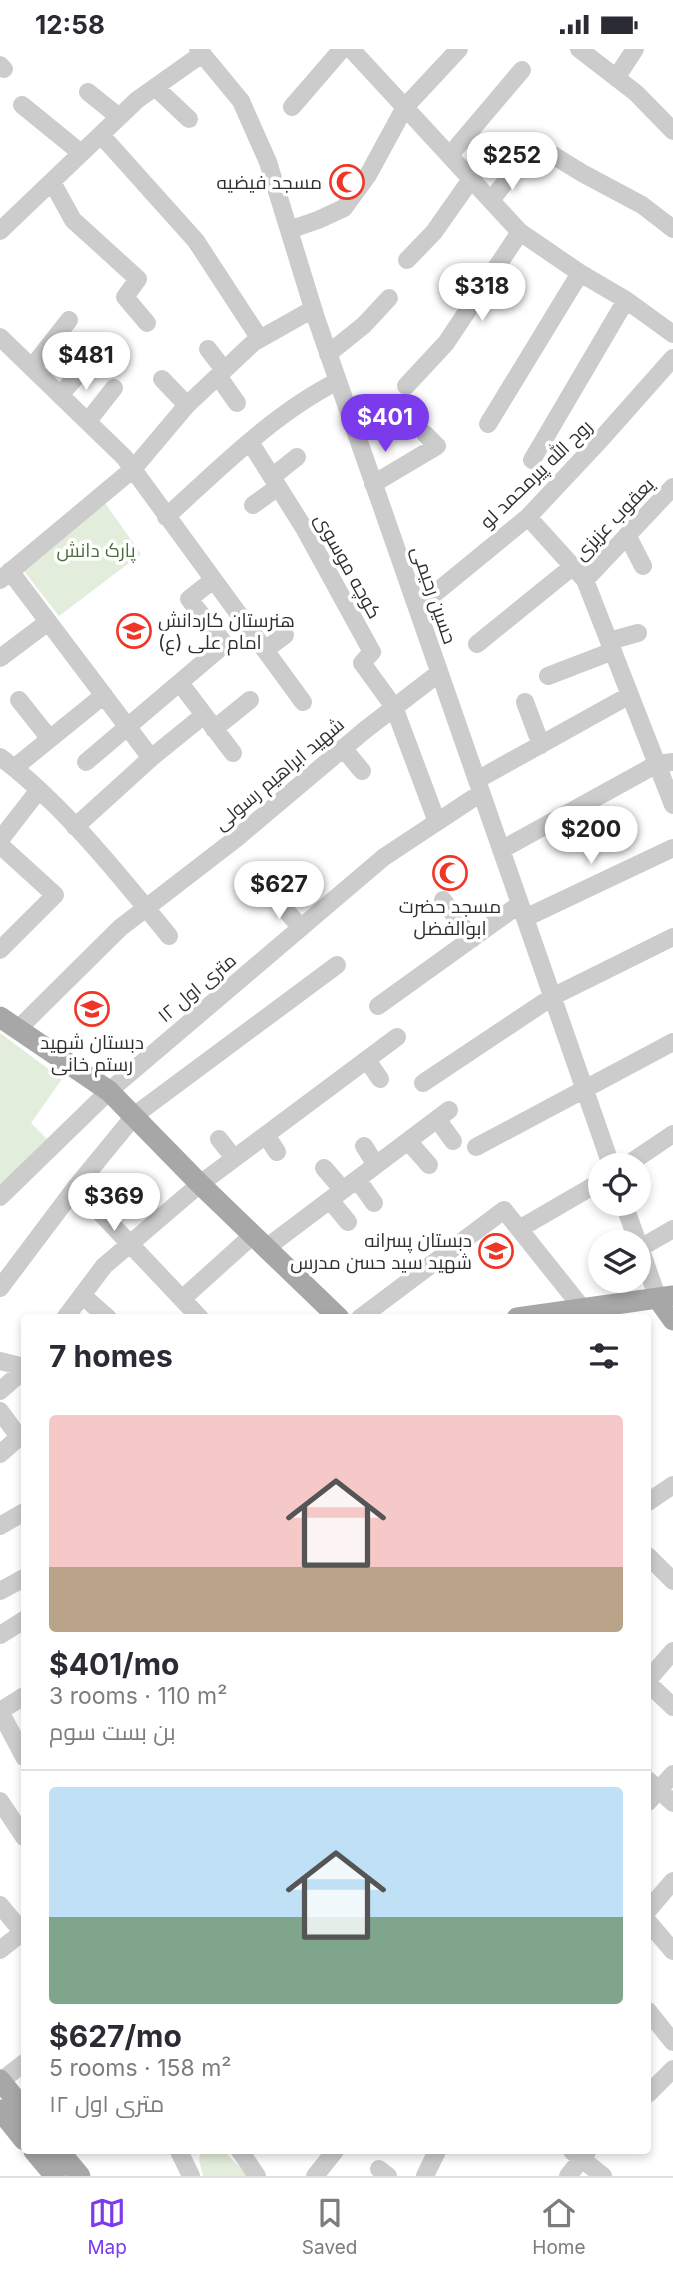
<!DOCTYPE html>
<meta charset="utf-8">
<style>
body{margin:0;font-family:Inter,Cairo,sans-serif;background:#f7f7f7;color:#2b2b33;height:100vh;display:flex;flex-direction:column;font-size:26px;white-space:nowrap}
*{box-sizing:border-box;margin:0}
p{font-size:23px;color:#7c7c81}
.icon{flex:none;width:38px;height:38px;fill:none;stroke:currentColor;stroke-width:2;stroke-linecap:round;stroke-linejoin:round}
.map{position:relative;flex:1;overflow:hidden}
.sheet{position:absolute;left:21px;top:1265px;width:630px;height:840px;display:flex;flex-direction:column;background:#fff;border-radius:7px;box-shadow:0 4px 10px #0003}
.sheet>*{flex:none}
.buttons{position:absolute;left:588px;top:1104px;display:grid;gap:14px}
.buttons a{display:grid;place-items:center;width:63px;height:63px;border-radius:50%;background:#fff;box-shadow:0 4px 10px #0003;font-size:35px}
.price{position:absolute;translate:-50% -60px;padding:0 16px;border-radius:24px;background:#fff;color:#222;font-size:23px;line-height:46px;filter:drop-shadow(0 2px 4px #0008)}
.price::after{content:'';position:absolute;left:50%;top:42px;width:21px;height:16px;margin-left:-10px;background:inherit;clip-path:polygon(0 0,100% 0,50% 100%)}
.price.selected{background:#7c3aed;color:#fff}
ul{padding:0;list-style:none}
li{display:grid;align-content:center;gap:14px;height:371px;padding:0 28px}
li+li{border-top:2px solid #e1e1e2}
li span{display:grid;place-items:center;height:217px;border-radius:7px;color:#555}
li>.icon{margin-inline-start:auto}
span .icon{width:126px;height:126px;fill:#fffc;stroke-width:1}
li b{font-size:30px}
h2{display:flex;justify-content:space-between;align-items:center;height:84px;padding:0 28px;font-size:30px}
.status{display:flex;justify-content:space-between;align-items:center;height:49px;padding:0 35px;background:#fff;direction:ltr}
.status svg{height:19px;fill:currentColor}
.menu{display:flex;justify-content:space-around;align-items:center;height:98px;border-top:2px solid #e1e1e2;background:#fff;font-size:19px;color:#7c7c81}
.menu a{display:grid;justify-items:center;gap:4px}
.menu .selected{color:#7c3aed}
.map>svg:first-child{display:block}
.green{fill:#e3eddc}
.lines{fill:none;stroke-linecap:round;stroke-linejoin:round}
.minor{stroke:#ccc;stroke-width:18}
.major{stroke:#a7a7a7;stroke-width:21}
.labels{text-anchor:middle;dominant-baseline:central;stroke-width:7;stroke-linejoin:round;paint-order:stroke}
.poi-label{font-size:19px;fill:#2f2f2f;stroke:#fff;text-anchor:end}
.street-label{font-size:19px;fill:#2f2f2f;stroke:#fff}
.park-label{font-size:19px;fill:#4a6e3a;stroke:#fff}
</style>
<div class="status"><b>12:58</b><svg viewBox="0 0 49 12"><path d="M0 12V9h3v3zM5 12V6h3v6zM10 12V3h3v9zM15 12V0h3v12zM26 1h20v11H26zM47 4h2v5h-2z"/></svg></div>
<div class="map">
<svg width="673" height="2127" viewBox="0 0 673 2127">
<rect width="100%" height="100%" fill="#fff"/>
<path class="green" d="M 105,454 L 141,505 L 59,567 L 23,521 Z
M 0,984 L 62,1030 L 31,1074 L 47,1090 L 0,1138 Z
M 201,2102 L 224,2102 L 248,2127 L 203,2127 L 199,2111 Z"/>
<g class="lines">
<path class="minor" d="M 198,0 L 241,52 L 268,113 L 316,269 L 611,1116
M 351,0 L 520,183 L 580,224 L 626,251 L 673,285
M 579,0 L 636,44 L 673,82
M 0,16 L 4,20
M 616,29 L 635,0
M 155,38 L 189,70
M 88,43 L 119,68
M 22,56 L 81,104
M 292,58 L 342,0
M 101,86 L 196,192 L 260,290
M 450,106 L 522,21
M 52,133 L 73,171 L 138,230 L 125,248 L 147,274
M 492,150 L 535,95 L 582,124 L 642,156 L 673,180
M 289,181 L 318,171 L 344,159 L 368,126 L 405,58 L 459,0
M 0,182 L 137,51 L 202,5
M 407,211 L 434,183 L 472,129
M 0,288 L 124,408 L 303,653
M 208,300 L 224,321
M 328,305 L 364,276 L 389,249
M 33,317 L 69,271
M 218,327 L 237,354
M 162,330 L 187,356
M 406,337 L 446,294 L 520,183
M 61,345 L 96,305
M 88,372 L 114,339
M 488,375 L 580,224
M 250,393 L 304,479 L 372,603 L 362,614 L 394,658 L 437,773
M 532,411 L 626,251
M 272,428 L 297,408
M 373,435 L 437,397 L 425,385
M 253,456 L 278,438
M 166,468 C 219,420 274,364 338,332
M 528,468 L 585,531 L 673,756
M 627,486 L 643,517
M 10,522 L 151,709 L 75,778
M 0,531 L 133,420 L 187,356 L 253,294 L 313,260
M 585,531 L 673,438
M 417,559 L 528,468 L 602,389 L 673,309
M 609,592 L 638,584
M 477,595 L 572,518
M 265,601 L 285,586
M 0,609 L 48,573
M 548,627 L 613,602
M 180,634 L 233,704
M 19,651 L 50,690
M 525,653 L 541,696
M 214,680 L 250,651
M 343,699 L 362,722
M 0,708 C 61,753 121,828 169,887
M 151,709 L 204,666
M 86,713 L 225,595 L 189,550 L 213,531
M 14,719 L 104,646
M 477,731 L 630,646
M 0,791 L 38,742
M 0,796 L 55,846 L 0,901
M 501,801 L 657,715 L 673,713
M 265,837 L 301,879
M 443,851 L 472,890
M 525,869 L 673,799
M 378,957 L 520,855
M 18,980 L 120,879 L 238,788 L 365,681 L 439,624
M 367,1011 L 380,1030
M 423,1034 L 552,948 L 673,888
M 437,1070 L 453,1092
M 266,1086 L 277,1103
M 219,1090 L 234,1109
M 408,1092 L 429,1116
M 364,1097 L 376,1116
M 476,1098 L 673,993
M 627,1116 L 673,1085
M 324,1119 L 343,1141
M 357,1130 L 374,1154
M 76,1138 L 200,1269
M 0,1148 L 109,1042 L 384,808 L 481,744
M 330,1151 L 348,1173
M 624,1155 L 638,1194
M 519,1180 L 600,1133
M 639,1196 L 658,1250
M 266,1199 L 449,1061
M 640,1199 L 673,1180
M 0,1239 L 76,1138 L 135,1066 L 337,916
M 82,1246 L 108,1269
M 182,1250 L 253,1186
M 65,1269 L 104,1217 L 200,1135 L 397,988
M 360,1269 L 504,1161 L 583,1260
M 0,1312 L 24,1318
M 0,1342 L 24,1321
M 0,1362 L 19,1388
M 0,1405 L 24,1384
M 648,1453 L 673,1436
M 0,1477 L 24,1463
M 648,1507 L 673,1532
M 0,1542 L 24,1529
M 0,1586 L 24,1571
M 648,1631 L 673,1602
M 648,1634 L 673,1658
M 0,1662 L 24,1708
M 0,1662 L 24,1647
M 648,1731 L 673,1754
M 0,1752 L 24,1788
M 648,1753 L 673,1725
M 0,1856 L 24,1885
M 648,1861 L 673,1832
M 648,1873 L 673,1902
M 0,1901 L 23,1883
M 648,1962 L 673,1993
M 1,2032 L 24,2014
M 648,2045 L 673,2020
M 179,2102 L 191,2127
M 240,2102 L 257,2127
M 572,2102 L 603,2127
M 379,2120 L 388,2127
M 315,2127 L 335,2102
M 425,2127 L 437,2102
M 568,2127 L 587,2103"/>
<path class="major" d="M 0,968 L 109,1042 L 200,1135 L 339,1269
M 658,1250 L 673,1271
M 517,1269 L 673,1247
M 0,2031 L 24,2061
M 0,2061 L 24,2091
M 34,2102 L 55,2127
M 59,2102 L 80,2127"/>
</g>
<defs>
<g id="mosque-ring" transform="scale(1.75)"><circle r="9.5" fill="#fff" stroke="#ef3728" stroke-width="1.5"/><path d="M3.5-4.9A6 6 0 1 0 3.5 4.9A5 5 0 1 1 3.5-4.9Z" fill="#ef3728"/></g>
<g id="school-ring" transform="scale(1.75)"><circle r="9.5" fill="#fff" stroke="#ef3728" stroke-width="1.5"/><path d="M0-5L7-2L0 1L-7-2ZM-4 1L0 2.5L4 1V4Q0 6-4 4Z" fill="#ef3728"/></g>
</defs>
<g fill-rule="evenodd">
<use href="#mosque-ring" x="347" y="133"/>
<use href="#school-ring" x="134" y="582"/>
<use href="#mosque-ring" x="450" y="824"/>
<use href="#school-ring" x="92" y="960"/>
<use href="#school-ring" x="496" y="1202"/>
</g>
<g class="labels">
<g class="poi-label">
<text x="322" y="133">مسجد فیضیه</text>
<text x="158" y="571" text-anchor="start">هنرستان کاردانش<tspan x="158" dy="22">امام علی (ع)</tspan></text>
<text x="450" y="857" text-anchor="middle">مسجد حضرت<tspan x="450" dy="22">ابوالفضل</tspan></text>
<text x="92" y="993" text-anchor="middle">دبستان شهید<tspan x="92" dy="22">رستم خانی</tspan></text>
<text x="472" y="1191">دبستان پسرانه<tspan x="472" dy="22">شهید سید حسن مدرس</tspan></text>
</g>
<g class="street-label">
<text transform="translate(536 425) rotate(-44)">روح الله پیرمحمد لو</text>
<text transform="translate(614 470) rotate(-46)">یعقوب عزیزی</text>
<text transform="translate(348 517) rotate(61)">کوچه موسوی</text>
<text transform="translate(434 546) rotate(71)">حسین رحیمی</text>
<text transform="translate(279 725) rotate(-40)">شهید ابراهیم رسولی</text>
<text transform="translate(197 939) rotate(-40)">۱۲ متری اول</text>
</g>
<g class="park-label">
<text x="96" y="501">پارک دانش</text>
</g>
</g>
</svg>
<div class="buttons">
<a><svg class="icon" aria-label="locate" viewBox="0 0 24 24"><circle cx="12" cy="12" r="6"/><path d="M12 2v4M12 18v4M2 12h4M18 12h4"/></svg></a>
<a><svg class="icon" aria-label="layers" viewBox="0 0 24 24"><path d="M12 4l9 5-9 5-9-5zM3 14l9 5 9-5"/></svg></a>
</div>
<b class="price" style="left:512px;top:143px">$252</b>
<b class="price" style="left:482px;top:274px">$318</b>
<b class="price" style="left:86px;top:343px">$481</b>
<b class="price selected" style="left:385px;top:405px">$401</b>
<b class="price" style="left:591px;top:817px">$200</b>
<b class="price" style="left:279px;top:872px">$627</b>
<b class="price" style="left:114px;top:1184px">$369</b>
<section class="sheet">
<h2>7 homes<svg class="icon" aria-label="filters" viewBox="0 0 24 24"><path d="M4 7h16M4 17h16"/><circle cx="9" cy="7" r="2"/><circle cx="15" cy="17" r="2"/></svg></h2>
<ul>
<li><span style="background:linear-gradient(#f6c9c9 70%,#b9a48a 0)"><svg class="icon" aria-label="home" viewBox="0 0 24 24"><path d="M3 11l9-7 9 7M6 9v11h12V9"/></svg></span><div><b>$401/mo</b><p>3 rooms · 110 m²</p><p>بن بست سوم</p></div></li>
<li><span style="background:linear-gradient(#bfe0f5 60%,#7fa58c 0)"><svg class="icon" aria-label="home" viewBox="0 0 24 24"><path d="M3 11l9-7 9 7M6 9v11h12V9"/></svg></span><div><b>$627/mo</b><p>5 rooms · 158 m²</p><p>۱۲ متری اول</p></div></li>
</ul>
</section>
</div>
<nav class="menu">
<a class="selected"><svg class="icon" aria-label="map" viewBox="0 0 24 24"><path d="M3 6l6-2 6 2 6-2v14l-6 2-6-2-6 2zM9 4v14M15 6v14"/></svg>Map</a>
<a><svg class="icon" aria-label="saved" viewBox="0 0 24 24"><path d="M7 4h10v16l-5-4-5 4z"/></svg>Saved</a>
<a><svg class="icon" aria-label="home" viewBox="0 0 24 24"><path d="M3 11l9-7 9 7M6 9v11h12V9"/></svg>Home</a>
</nav>
